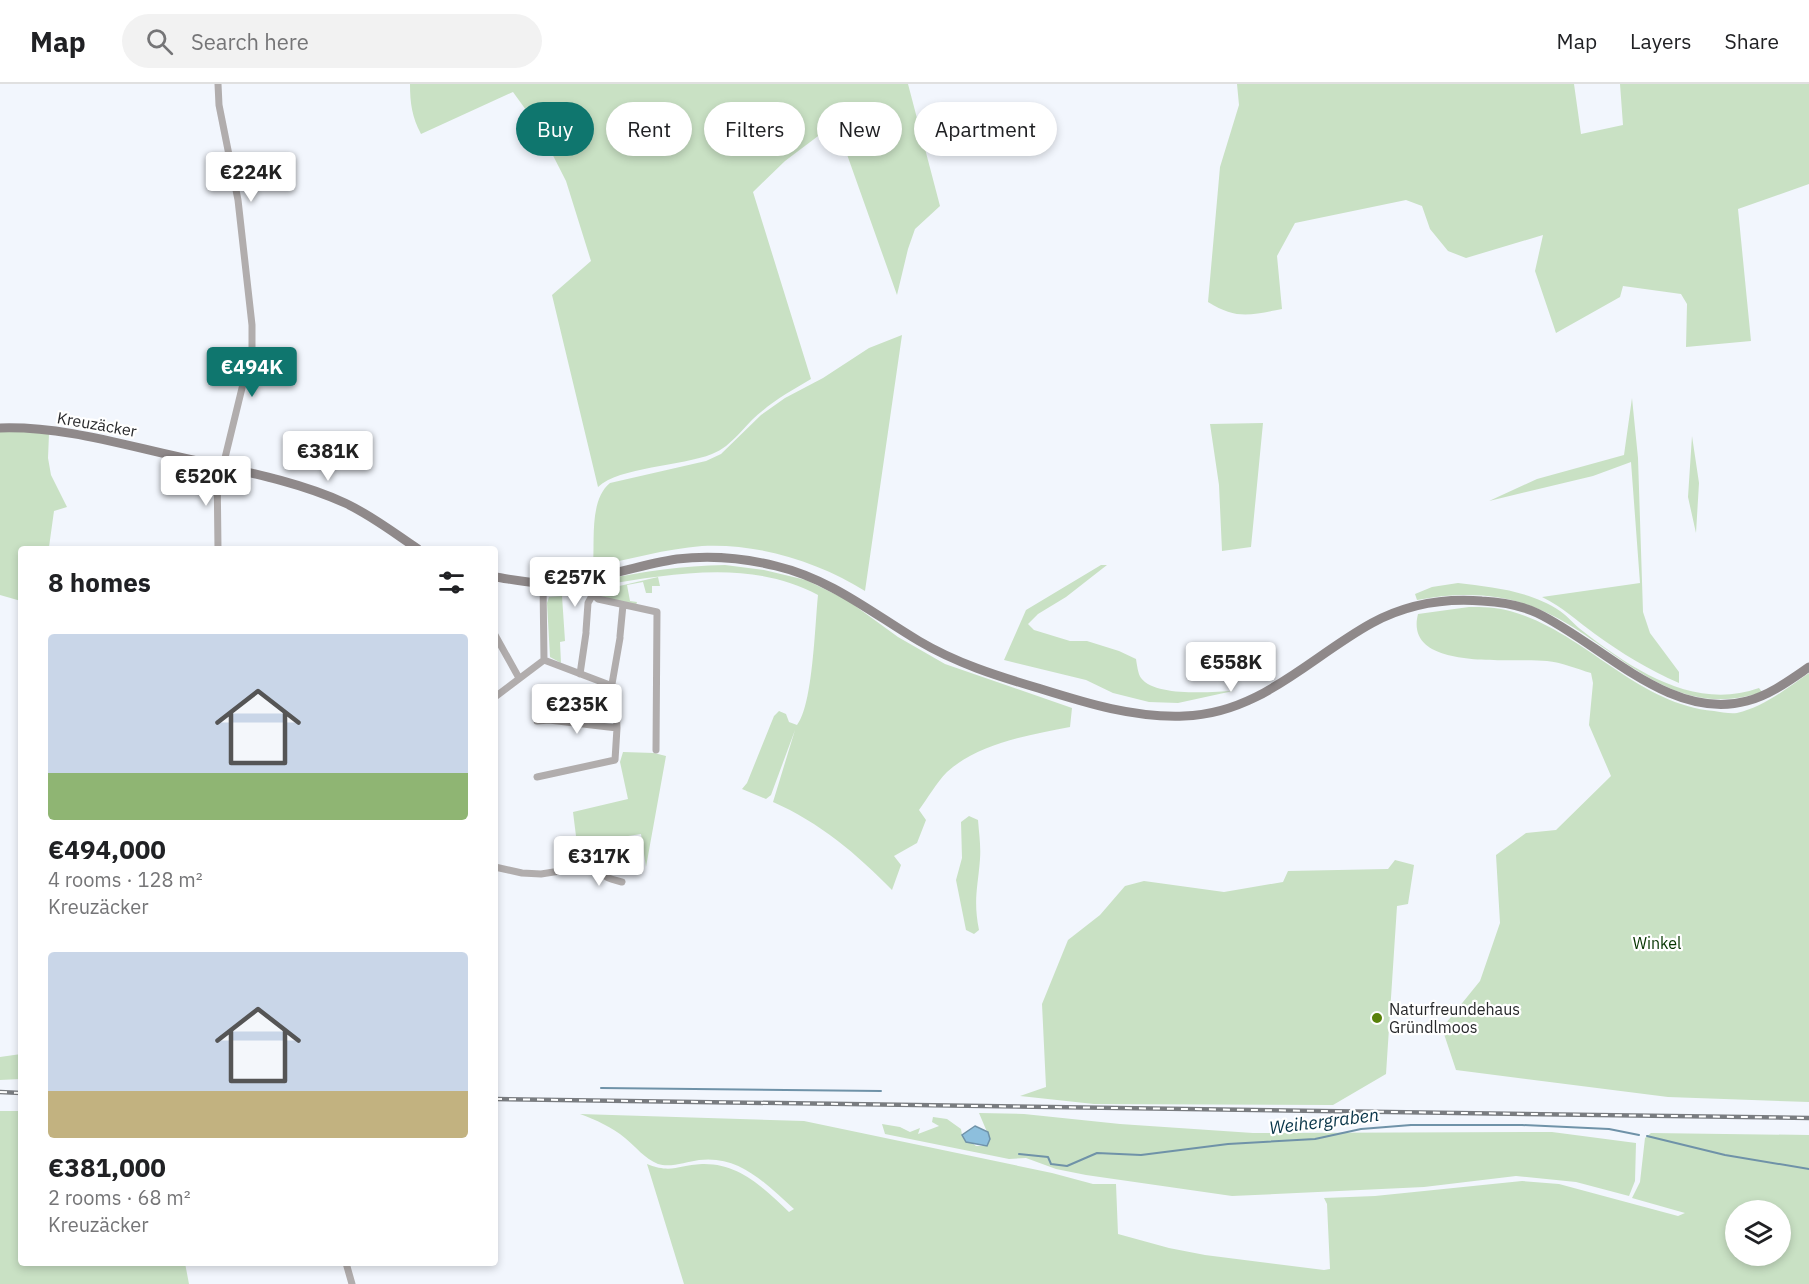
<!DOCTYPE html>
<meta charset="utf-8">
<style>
body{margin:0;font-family:"IBM Plex Sans",sans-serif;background:#f2f2f2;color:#202124;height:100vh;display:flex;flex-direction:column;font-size:22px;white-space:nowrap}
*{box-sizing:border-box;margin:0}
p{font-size:20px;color:#757577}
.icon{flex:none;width:33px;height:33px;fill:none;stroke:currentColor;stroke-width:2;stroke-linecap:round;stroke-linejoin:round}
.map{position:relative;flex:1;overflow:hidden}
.panel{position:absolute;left:18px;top:462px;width:480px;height:720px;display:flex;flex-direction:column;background:#fff;border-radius:6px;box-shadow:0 3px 9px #0003}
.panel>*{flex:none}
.guide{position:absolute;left:516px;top:18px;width:570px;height:54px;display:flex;gap:12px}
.tools{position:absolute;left:1725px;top:1116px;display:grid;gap:12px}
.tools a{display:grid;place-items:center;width:66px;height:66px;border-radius:50%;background:#fff;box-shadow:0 3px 9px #0003;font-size:30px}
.price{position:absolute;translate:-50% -51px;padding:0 14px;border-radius:6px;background:#fff;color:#222;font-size:20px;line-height:39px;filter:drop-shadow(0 2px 3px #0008)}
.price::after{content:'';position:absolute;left:50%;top:36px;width:18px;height:14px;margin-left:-9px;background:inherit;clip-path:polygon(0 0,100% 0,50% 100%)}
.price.active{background:#0f766e;color:#fff}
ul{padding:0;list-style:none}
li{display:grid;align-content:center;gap:12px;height:318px;padding:0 30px}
li span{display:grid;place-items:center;height:186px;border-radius:6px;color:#555}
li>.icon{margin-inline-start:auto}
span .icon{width:108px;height:108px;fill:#fffc;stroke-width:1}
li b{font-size:26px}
h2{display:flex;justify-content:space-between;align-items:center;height:72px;padding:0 30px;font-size:26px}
.chip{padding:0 21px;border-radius:27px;background:#fff;box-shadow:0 3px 9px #0003;font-size:21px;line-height:54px}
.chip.active{background:#0f766e;color:#fff}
header{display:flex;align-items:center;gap:36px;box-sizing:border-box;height:84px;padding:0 30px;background:#fff;border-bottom:2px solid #e0e0e0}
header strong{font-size:28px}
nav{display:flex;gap:33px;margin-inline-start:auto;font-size:21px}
.search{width:420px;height:54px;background:#f2f2f2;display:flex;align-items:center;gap:15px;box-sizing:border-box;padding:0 21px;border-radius:33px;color:#757577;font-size:22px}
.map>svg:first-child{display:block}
.green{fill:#c9e1c4;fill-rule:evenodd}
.water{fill:#8dbfdd;stroke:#6f92a8;stroke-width:1.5}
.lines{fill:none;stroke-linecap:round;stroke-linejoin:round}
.stream{stroke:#6f92a8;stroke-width:2}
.street{stroke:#b1adad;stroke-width:7}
.secondary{stroke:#8f898a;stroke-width:9}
.rail-casing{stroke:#797c80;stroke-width:4.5}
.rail{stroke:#fff;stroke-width:2;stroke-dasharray:7;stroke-linecap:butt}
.poi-dot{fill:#58820a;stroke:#fff;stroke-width:2}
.labels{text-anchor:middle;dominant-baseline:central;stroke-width:4.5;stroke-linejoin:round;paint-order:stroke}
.street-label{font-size:16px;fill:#28292c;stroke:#fff}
.park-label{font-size:16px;fill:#063500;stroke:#fff}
.poi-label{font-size:16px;fill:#28292c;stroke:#fff;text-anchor:start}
.water-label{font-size:18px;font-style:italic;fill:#083448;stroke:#fff}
</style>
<header>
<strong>Map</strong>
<div class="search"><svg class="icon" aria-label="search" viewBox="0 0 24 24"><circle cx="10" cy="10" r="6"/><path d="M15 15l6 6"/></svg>Search here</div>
<nav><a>Map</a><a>Layers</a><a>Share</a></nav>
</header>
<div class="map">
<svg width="1809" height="1200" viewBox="0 0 1809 1200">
<rect width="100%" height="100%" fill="#f2f6fd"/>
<path class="green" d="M 410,0 L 908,0 L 940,122 L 915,145 L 908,165 L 897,211 L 839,48 L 838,37 L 785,77 L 753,108 L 811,295 C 794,305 776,315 761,328 C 744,341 733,362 712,370 C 682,382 619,383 598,403 L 552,211 L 591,177 L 566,97 L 539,44 L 513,8 L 421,50 C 412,33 410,19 410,0 Z
M 1237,0 L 1574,0 L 1581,50 L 1623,41 L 1620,0 L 1809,0 L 1809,100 L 1738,125 L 1751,257 L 1686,263 L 1687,220 L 1681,210 L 1623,202 L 1620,213 L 1556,249 L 1535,187 L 1543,151 L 1466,174 L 1448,167 L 1430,145 L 1422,122 L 1406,116 L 1295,139 L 1277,172 L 1282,225 C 1250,231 1237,236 1208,218 L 1220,83 L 1239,21 Z
M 902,251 L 865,507 C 819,478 758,459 702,462 C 666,465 629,475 593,483 C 595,457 589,416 610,399 L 706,377 L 721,370 L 761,331 L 785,314 L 823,294 L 869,264 Z
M 1632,314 L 1638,374 L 1643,528 L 1650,549 L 1679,588 L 1679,599 C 1649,586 1621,569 1595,550 C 1577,537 1563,523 1542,513 L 1640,499 L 1631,378 L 1593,392 L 1489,417 L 1537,395 L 1624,371 Z
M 1263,339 L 1251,463 L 1222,467 L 1219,401 L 1210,340 Z
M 22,347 L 49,350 L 48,374 L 51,391 L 67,423 L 54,427 L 49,463 L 51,465 L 21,465 L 21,517 L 0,511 L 0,348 Z
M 1692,352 L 1699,399 L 1696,449 L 1688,413 Z
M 725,481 L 764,486 L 806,496 L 847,516 L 898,553 L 945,580 L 1072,624 L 1070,643 C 1029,651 979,659 947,688 C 936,699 928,714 919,726 L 926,736 L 917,759 L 894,772 L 901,781 L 892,806 C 857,770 819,738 773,718 L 795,646 L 771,711 L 766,715 L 742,705 L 747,699 L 774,632 L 779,627 L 786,630 L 789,638 L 797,641 C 813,622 815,539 818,511 C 752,475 672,490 603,501 L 603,496 C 645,487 682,482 725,481 Z
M 1101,481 L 1107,481 L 1066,513 L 1038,530 L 1028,540 L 1034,546 L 1070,557 L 1087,557 L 1119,567 L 1136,575 C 1137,581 1138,590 1141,594 C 1155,613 1211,608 1233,607 L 1178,619 L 1149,618 L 1113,609 L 1086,596 L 1004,576 L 1026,526 Z
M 658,493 L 660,502 L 652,502 L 652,509 L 646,509 L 643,498 L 627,501 L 630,517 L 637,518 L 636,521 L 600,512 L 598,507 Z
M 1458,499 C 1492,503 1531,507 1560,527 C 1569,533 1575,542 1584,548 C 1633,586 1695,627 1759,604 L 1762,608 C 1665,641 1612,552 1531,522 C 1495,508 1454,509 1417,516 L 1415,510 L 1432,503 Z
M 562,512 L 565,557 L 560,558 L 561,579 L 550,573 L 547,519 L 549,513 Z
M 1469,523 C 1482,523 1496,523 1510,527 C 1584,547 1636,620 1714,627 C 1721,628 1730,630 1737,629 C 1764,623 1787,604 1809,589 L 1809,1018 L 1668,1013 L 1456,986 L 1442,944 L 1480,897 L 1500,839 L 1496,771 L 1526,749 L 1556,746 L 1611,692 L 1589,641 L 1593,599 L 1591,589 C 1577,585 1561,578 1547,577 C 1514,573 1403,589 1418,530 Z
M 623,668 L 654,669 L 666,672 L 646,783 L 641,750 L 577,760 L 573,728 L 628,715 L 620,678 Z
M 969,732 L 978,736 C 979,749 981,762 980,775 C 978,803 973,816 979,846 L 974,850 L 966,846 L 956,796 L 962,774 L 961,738 Z
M 1395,776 L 1414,781 L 1408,820 L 1397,822 L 1386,990 L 1333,1021 L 1094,1020 L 1020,1012 L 1046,1003 L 1042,920 L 1068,856 L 1100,831 L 1125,802 L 1144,797 L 1224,808 L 1283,798 L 1288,787 L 1388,785 Z
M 21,970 L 21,995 L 0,996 L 0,973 Z
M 0,1027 L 21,1027 L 21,1179 L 185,1179 L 189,1200 L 0,1200 Z
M 979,1029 L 1024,1030 L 1120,1040 L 1253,1049 L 1552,1048 L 1636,1059 L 1635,1097 L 1629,1112 L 1576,1098 L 1516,1092 L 1424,1103 L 1232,1112 L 1086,1091 L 1056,1085 L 1026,1074 L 1009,1075 L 885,1050 L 882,1040 L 900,1043 L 910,1048 L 920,1044 L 918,1050 L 939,1042 L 932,1038 L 933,1033 L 947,1035 L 961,1045 L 962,1051 L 976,1062 L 987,1062 L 990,1055 Z
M 580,1030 L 804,1037 L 1052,1089 L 1093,1100 L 1116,1100 L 1118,1150 L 1169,1164 L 1205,1171 L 1324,1186 L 1330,1185 L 1327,1120 L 1324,1114 L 1375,1112 L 1522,1097 L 1559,1100 L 1678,1132 L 1685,1129 L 1632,1114 L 1640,1098 L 1645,1054 L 1651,1049 L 1809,1051 L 1809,1200 L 684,1200 L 647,1080 C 672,1090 678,1081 702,1080 C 740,1079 763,1104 789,1128 L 794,1125 C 766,1100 740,1071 699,1076 C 686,1078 670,1084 658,1080 C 644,1074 636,1063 625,1054 C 612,1043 596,1036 580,1030 ZM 1736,1126 L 1780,1126 L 1780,1172 L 1736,1172 Z"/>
<path class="water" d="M 975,1042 L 988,1048 L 990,1055 L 987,1062 L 966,1058 L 962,1051 Z"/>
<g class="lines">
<path class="stream" d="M 601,1004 L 881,1007
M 1647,1052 L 1725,1071 L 1809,1085
M 1019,1070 L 1048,1073 L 1051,1080 L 1067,1082 L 1097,1069 L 1141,1071 L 1228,1060 L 1315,1055 L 1361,1045 L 1411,1041 L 1522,1041 L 1609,1045 L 1639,1051"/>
<path class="street" d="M 218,0 L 219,21 L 238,116 L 252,241 L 252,263 L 223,382
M 217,381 L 218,465
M 592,494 L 593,510 L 598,515 L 657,528 L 656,666
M 586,547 L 588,519 L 593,510
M 495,551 L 519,594
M 620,552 L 623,521
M 580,590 L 586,549
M 612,600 L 620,554
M 495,613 L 544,576 L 543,499
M 537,637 L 549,636 L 617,644
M 537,693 L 615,676 L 617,644 L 615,603 L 544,576
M 598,781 C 603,794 609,795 622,798
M 495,783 L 522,789 L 541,790 L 598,781 L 608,767
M 346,1179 L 352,1200"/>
<path class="secondary" d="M 0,344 C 61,342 120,360 179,373 C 235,386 292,395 345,419 C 371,431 394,449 418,465
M 495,493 C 516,496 538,501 559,499 C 599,496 637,481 677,475 C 710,471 744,474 776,482 C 831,495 872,529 919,557 C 956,579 997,592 1038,604 C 1086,619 1133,634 1184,632 C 1260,630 1310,573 1372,539 C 1407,520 1444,514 1482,517 C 1502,518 1520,521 1537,529 C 1602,560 1670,638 1747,617 C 1770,611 1790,596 1809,583"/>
<g class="rail-casing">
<path id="rail" d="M 0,1008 L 21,1009
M 495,1015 L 1809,1034"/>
</g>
<use href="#rail" class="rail"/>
</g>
<circle class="poi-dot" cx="1377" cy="934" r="6"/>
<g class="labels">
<g class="street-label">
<text transform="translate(97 340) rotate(10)">Kreuzäcker</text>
</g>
<g class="park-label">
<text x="1657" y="859">Winkel</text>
</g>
<g class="poi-label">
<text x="1389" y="925">Naturfreundehaus<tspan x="1389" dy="18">Gründlmoos</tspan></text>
</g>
<g class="water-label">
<text transform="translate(1324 1037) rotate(-7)">Weihergraben</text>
</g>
</g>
</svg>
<div class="tools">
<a><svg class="icon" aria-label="layers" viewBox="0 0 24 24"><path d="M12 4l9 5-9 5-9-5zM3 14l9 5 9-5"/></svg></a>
</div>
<b class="price" style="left:251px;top:119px">€224K</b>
<b class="price active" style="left:252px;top:314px">€494K</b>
<b class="price" style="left:328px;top:398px">€381K</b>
<b class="price" style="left:206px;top:423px">€520K</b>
<b class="price" style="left:575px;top:524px">€257K</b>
<b class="price" style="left:1231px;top:609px">€558K</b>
<b class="price" style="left:577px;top:651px">€235K</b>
<b class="price" style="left:599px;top:803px">€317K</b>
<div class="guide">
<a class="chip active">Buy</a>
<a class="chip">Rent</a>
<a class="chip">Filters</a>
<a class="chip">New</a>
<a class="chip">Apartment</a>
</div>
<section class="panel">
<h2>8 homes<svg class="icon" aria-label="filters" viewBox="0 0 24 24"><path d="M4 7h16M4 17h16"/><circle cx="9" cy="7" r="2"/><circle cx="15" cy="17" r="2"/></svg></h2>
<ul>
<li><span style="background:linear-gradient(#c9d6e8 75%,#8fb573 0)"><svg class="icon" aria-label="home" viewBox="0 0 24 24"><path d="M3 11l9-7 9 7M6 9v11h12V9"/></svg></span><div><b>€494,000</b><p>4 rooms · 128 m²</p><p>Kreuzäcker</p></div></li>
<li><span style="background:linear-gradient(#c9d6e8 75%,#c2b280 0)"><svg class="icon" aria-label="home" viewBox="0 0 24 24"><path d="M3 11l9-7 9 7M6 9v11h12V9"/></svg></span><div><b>€381,000</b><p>2 rooms · 68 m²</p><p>Kreuzäcker</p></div></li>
</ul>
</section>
</div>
